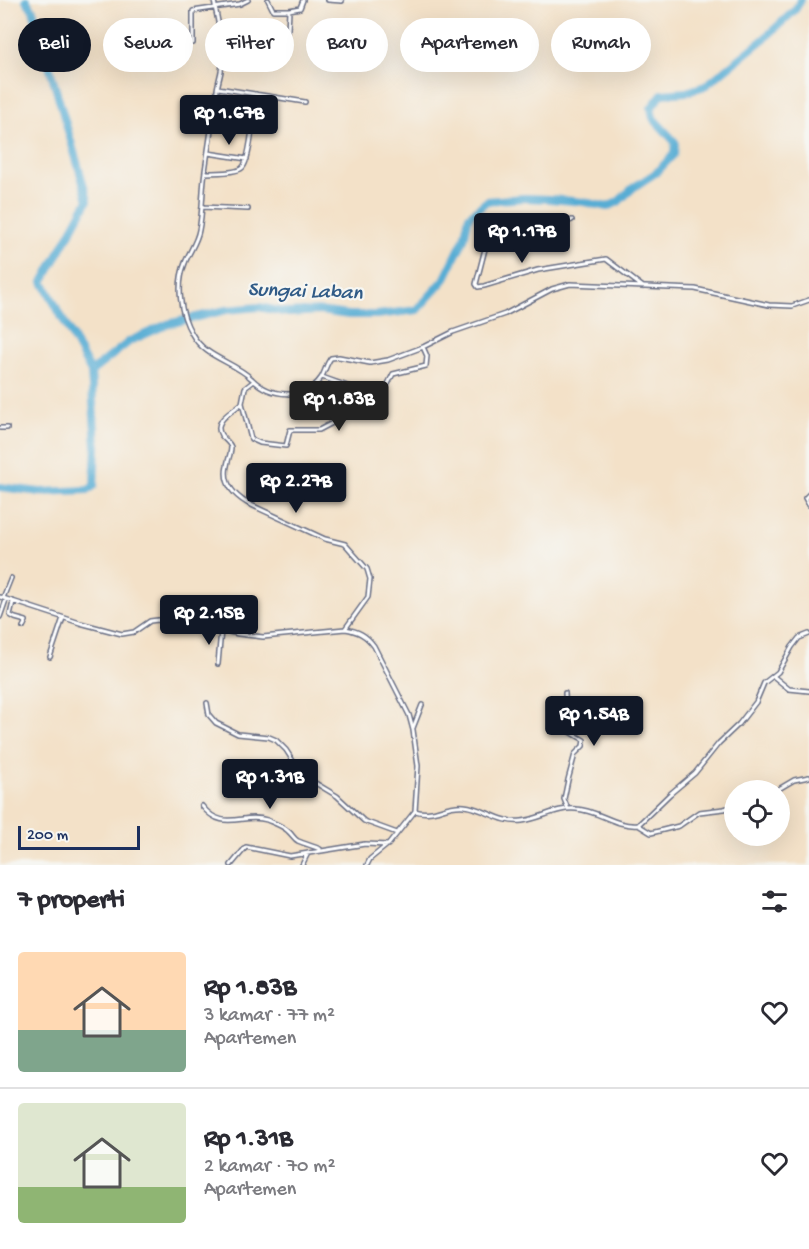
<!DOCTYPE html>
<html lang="id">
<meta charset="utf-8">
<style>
body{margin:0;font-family:"Gochi Hand",sans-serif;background:#f7f7f7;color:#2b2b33;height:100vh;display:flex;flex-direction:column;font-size:22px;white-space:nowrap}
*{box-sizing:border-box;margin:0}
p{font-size:20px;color:#7c7c81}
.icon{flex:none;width:33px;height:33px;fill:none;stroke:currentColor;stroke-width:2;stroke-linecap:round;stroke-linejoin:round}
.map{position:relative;height:865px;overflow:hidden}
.drawer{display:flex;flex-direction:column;background:#fff;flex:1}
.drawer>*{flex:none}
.top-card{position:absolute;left:18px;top:18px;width:774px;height:54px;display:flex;gap:12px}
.buttons{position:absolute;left:724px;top:780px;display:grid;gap:12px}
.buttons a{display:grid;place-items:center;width:66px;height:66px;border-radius:50%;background:#fff;box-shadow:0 6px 24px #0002;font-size:30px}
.scale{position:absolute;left:18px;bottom:15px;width:122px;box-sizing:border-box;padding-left:6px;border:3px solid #1b2f5e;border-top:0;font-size:16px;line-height:21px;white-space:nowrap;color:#1b2f5e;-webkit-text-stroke:4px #f6f6f2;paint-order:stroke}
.price{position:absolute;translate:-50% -51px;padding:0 14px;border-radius:6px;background:#111827;color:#fff;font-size:20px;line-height:39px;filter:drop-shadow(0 2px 3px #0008)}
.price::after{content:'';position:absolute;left:50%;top:36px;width:18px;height:14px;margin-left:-9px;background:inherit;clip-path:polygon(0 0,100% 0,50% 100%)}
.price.selected{background:#222;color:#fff}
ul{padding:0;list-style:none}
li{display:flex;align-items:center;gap:18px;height:150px;padding:0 18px}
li+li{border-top:2px solid #e1e1e2}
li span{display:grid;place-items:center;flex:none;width:168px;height:120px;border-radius:6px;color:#555}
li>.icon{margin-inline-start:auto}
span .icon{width:72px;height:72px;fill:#fffc;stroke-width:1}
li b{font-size:26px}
h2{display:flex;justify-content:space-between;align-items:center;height:72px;padding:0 18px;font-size:26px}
.pill{padding:0 21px;border-radius:27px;background:#fff;box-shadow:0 6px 24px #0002;font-size:21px;line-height:54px}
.pill.selected{background:#111827;color:#fff}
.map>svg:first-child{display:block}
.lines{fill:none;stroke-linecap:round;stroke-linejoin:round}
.river{stroke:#58add4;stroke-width:8}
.minor-casing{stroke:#676d83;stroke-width:6}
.minor{stroke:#fff;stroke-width:3}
.labels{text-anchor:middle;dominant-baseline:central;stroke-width:4.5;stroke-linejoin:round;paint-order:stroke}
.water-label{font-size:21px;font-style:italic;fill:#305b87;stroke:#f6f6f2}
</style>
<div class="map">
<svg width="809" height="865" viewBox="0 0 809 865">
<rect width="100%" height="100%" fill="#f6f6f2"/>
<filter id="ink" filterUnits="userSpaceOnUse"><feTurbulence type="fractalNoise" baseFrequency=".0167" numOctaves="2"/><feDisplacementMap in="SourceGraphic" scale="12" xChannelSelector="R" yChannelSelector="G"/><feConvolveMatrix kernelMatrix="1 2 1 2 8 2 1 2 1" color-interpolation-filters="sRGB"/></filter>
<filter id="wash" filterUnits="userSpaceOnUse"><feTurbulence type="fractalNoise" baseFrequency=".008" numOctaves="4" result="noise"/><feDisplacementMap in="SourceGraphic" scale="24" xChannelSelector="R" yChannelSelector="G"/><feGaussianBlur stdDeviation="1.35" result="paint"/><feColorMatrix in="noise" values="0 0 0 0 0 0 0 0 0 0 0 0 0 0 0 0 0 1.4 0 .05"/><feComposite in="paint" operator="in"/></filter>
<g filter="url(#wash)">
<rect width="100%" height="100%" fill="#f3e1c8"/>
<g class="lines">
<path class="river" d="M 91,372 L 130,341 L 168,324 L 226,310 L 259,307 L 289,313 L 319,311 L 349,315 L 377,315 L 417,310 L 444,280 L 464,239 L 469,216 L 487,201 L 524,198 L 550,199 L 584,202 L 607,207 L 618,202 L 634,187 L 657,172 L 674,154 L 675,142 L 653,118 L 651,108 L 662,94 L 686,92 L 705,86 L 765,38 L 795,10 L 801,0
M 0,487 L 40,492 L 88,490 L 94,486 L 96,446 L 91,372 L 43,282 L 88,200 L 33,10 L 26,0"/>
</g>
</g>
<g filter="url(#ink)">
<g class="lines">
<g class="minor-casing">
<path id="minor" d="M 214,0 C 217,20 224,43 222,63 C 222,72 218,81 217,90 C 213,117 209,144 205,171 C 202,191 203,211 199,230 C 197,242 189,252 185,263 C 176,285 180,314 192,334 C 205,358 233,361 252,379 C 270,397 305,401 321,378 C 325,372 326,364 331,358 L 339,357 L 370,363 L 388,360 L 423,347 L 453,332 L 505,314 L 552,289 L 570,284 L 695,289 L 769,305 L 792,306 L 809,300
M 268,0 L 273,10 L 289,10 L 300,8 L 303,0
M 328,0 L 342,1
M 193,43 L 193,11 L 240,4 L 248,0
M 221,44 L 281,37 L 288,31 L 289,10
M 218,88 L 305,102
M 213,121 L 252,127
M 208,153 L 247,159
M 205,173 C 213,173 237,173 242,168 C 251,161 254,107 256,94
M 202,207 L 248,209
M 572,220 L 527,237 L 486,245 L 476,284 L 478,287 L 484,286 L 538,270 L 606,259 L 643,287
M 322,377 L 353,388 L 354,413
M 254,381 L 245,388 L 242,403 C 234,411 212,420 221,435 C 224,439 229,442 231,447 C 231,454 228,459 227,466 C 223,483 234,495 247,503 L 325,539 L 345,544 L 367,569 L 370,579 L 368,597 L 345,629
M 242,403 L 251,439 L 260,443 L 286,446 L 290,430 L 319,430 L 376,400 L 383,394 L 393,374 L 426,366 L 427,356 L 423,347
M 0,428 L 7,428
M 809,494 L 805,498 L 809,505
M 0,597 L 80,623 L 122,634 L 134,632 L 150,621 L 158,620 L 200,625 L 238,634 L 263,637 L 345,629 C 358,631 366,635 374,646 L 409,715 L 413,730 L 418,766 L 415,811 C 435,817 444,804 464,806 C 485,808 501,824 522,821 C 540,819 557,807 576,809 C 598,810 615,827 638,825 L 670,794 L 695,773 L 719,743 L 739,724 L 756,702 L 764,683 L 778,672 L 792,647 L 799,638 L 809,634
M 3,598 L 11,578
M 13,602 L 10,615 L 15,618 L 26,621 L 23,627
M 0,617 L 6,600
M 50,657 L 63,618
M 218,664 L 221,630
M 773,676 L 789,689 L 809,691
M 565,693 L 567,730 L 584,740 L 583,746 L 575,754 L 568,780 L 564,799 L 568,809
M 207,703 L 209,715 L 216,723 L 238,734 L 269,737 L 276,740 L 286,750 L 302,775 L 337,796 L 364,821 L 397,833
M 413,728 L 422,705
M 777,790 L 794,780 L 809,777
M 202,806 C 223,833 243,812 267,820 C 274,823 283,826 288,831 C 292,834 294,839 298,841 C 305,844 313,846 320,849
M 638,825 L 651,833 L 679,826 L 699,812 L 724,809 L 735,806
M 231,865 L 246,847 L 290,856 L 365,844 L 388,845 L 415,811
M 302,865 L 308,853
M 367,865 L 370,859 L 386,846"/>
</g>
<use href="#minor" class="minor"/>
</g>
</g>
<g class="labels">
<g class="water-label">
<text transform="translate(305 293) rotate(2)">Sungai Laban</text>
</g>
</g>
</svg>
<div class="buttons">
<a><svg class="icon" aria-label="locate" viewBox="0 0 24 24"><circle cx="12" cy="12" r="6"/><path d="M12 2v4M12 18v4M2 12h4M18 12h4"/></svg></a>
</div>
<div class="scale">200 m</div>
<b class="price" style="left:229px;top:146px">Rp 1.67B</b>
<b class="price" style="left:522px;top:264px">Rp 1.17B</b>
<b class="price selected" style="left:339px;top:432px">Rp 1.83B</b>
<b class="price" style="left:296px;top:514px">Rp 2.27B</b>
<b class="price" style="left:209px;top:646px">Rp 2.15B</b>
<b class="price" style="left:594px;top:747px">Rp 1.54B</b>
<b class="price" style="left:270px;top:810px">Rp 1.31B</b>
<div class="top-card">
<a class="pill selected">Beli</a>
<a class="pill">Sewa</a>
<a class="pill">Filter</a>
<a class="pill">Baru</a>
<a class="pill">Apartemen</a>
<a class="pill">Rumah</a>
</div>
</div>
<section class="drawer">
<h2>7 properti<svg class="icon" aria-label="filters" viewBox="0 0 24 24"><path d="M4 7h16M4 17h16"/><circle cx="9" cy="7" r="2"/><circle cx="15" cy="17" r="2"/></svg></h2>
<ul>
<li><span style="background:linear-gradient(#ffd9b3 65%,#7fa58c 0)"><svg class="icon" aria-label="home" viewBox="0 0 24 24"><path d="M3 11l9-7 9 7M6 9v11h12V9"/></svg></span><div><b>Rp 1.83B</b><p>3 kamar · 77 m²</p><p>Apartemen</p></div><svg class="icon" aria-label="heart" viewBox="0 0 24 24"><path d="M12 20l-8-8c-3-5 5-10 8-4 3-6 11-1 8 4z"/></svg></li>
<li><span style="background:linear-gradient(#dfe7d0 70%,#8fb573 0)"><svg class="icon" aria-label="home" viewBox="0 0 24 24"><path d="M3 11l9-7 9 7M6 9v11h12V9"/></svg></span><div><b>Rp 1.31B</b><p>2 kamar · 70 m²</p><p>Apartemen</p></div><svg class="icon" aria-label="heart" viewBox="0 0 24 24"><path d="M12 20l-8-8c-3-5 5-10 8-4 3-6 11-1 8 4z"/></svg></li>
</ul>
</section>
